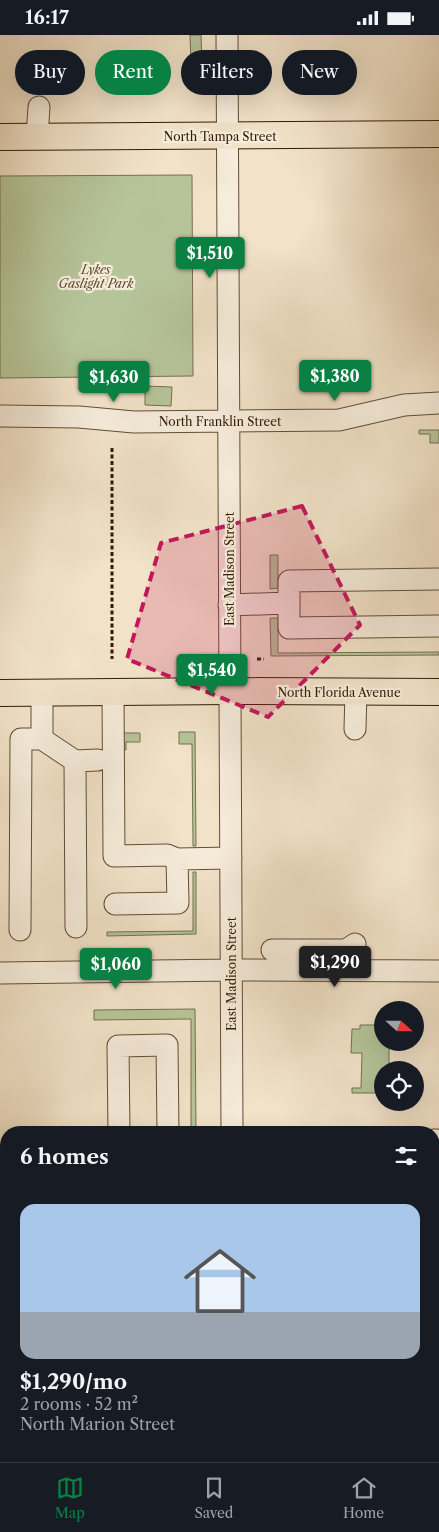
<!DOCTYPE html>
<meta charset="utf-8">
<style>
body{margin:0;font-family:"Libre Caslon Text",serif;background:#20242c;color:#f1f3f6;height:100vh;display:flex;flex-direction:column;font-size:19px;white-space:nowrap}
*{box-sizing:border-box;margin:0}
p{font-size:16px;color:#9ea1a6}
.icon{flex:none;width:28px;height:28px;fill:none;stroke:currentColor;stroke-width:2;stroke-linecap:round;stroke-linejoin:round}
.map{position:relative;flex:1;overflow:hidden}
.drawer{position:absolute;left:0px;top:1091px;width:440px;height:336px;display:flex;flex-direction:column;background:#171b24;border-radius:20px 20px 0 0;box-shadow:0 5px 20px #0002}
.drawer>*{flex:none}
.top-card{position:absolute;left:15px;top:15px;width:410px;height:45px;display:flex;gap:10px}
.needle{width:32px;rotate:111deg}
.tools{position:absolute;left:374px;top:966px;display:grid;gap:10px}
.tools a{display:grid;place-items:center;width:50px;height:50px;border-radius:50%;background:#171b24;box-shadow:0 5px 20px #0002;font-size:25px}
.price{position:absolute;translate:-50% -42px;padding:0 11px;border-radius:5px;background:#0b8043;color:#fff;font-size:16px;line-height:32px;filter:drop-shadow(0 1px 2px #0008)}
.price::after{content:'';position:absolute;left:50%;top:30px;width:15px;height:11px;margin-left:-8px;background:inherit;clip-path:polygon(0 0,100% 0,50% 100%)}
.price.selected{background:#222;color:#fff}
ul{padding:0;list-style:none}
li{display:grid;align-content:center;gap:10px;height:265px;padding:0 20px}
li+li{border-top:1px solid #363941}
li span{display:grid;place-items:center;height:155px;border-radius:15px;color:#555}
li>.icon{margin-inline-start:auto}
span .icon{width:90px;height:90px;fill:#fffc;stroke-width:1}
li b{font-size:21px}
h2{display:flex;justify-content:space-between;align-items:center;height:60px;padding:0 20px;font-size:21px}
.pill{padding:0 18px;border-radius:22px;background:#171b24;box-shadow:0 5px 20px #0002;font-size:18px;line-height:45px}
.pill.selected{background:#0b8043;color:#fff}
.status{display:flex;justify-content:space-between;align-items:center;height:35px;padding:0 25px;background:#171b24;direction:ltr}
.status svg{height:14px;fill:currentColor}
.tabs{display:flex;justify-content:space-around;align-items:center;height:70px;border-top:1px solid #363941;background:#171b24;font-size:14px;color:#9ea1a6}
.tabs a{display:grid;justify-items:center;gap:2px}
.tabs .selected{color:#0b8043}
.map>svg:first-child{display:block}
.green{fill:#b6c499;stroke:#75704e}
.lines{fill:none;stroke-linecap:round;stroke-linejoin:round}
.minor-casing{stroke:#634d34;stroke-width:23}
.major-casing{stroke:#341b03;stroke-width:28}
.path{stroke:#341b03;stroke-width:3;stroke-dasharray:4 2.5;stroke-linecap:butt}
.minor{stroke:#f6ecdb;stroke-width:21}
.major{stroke:#f1e2c8;stroke-width:26}
.marked{fill:#c2185b;fill-opacity:0.2;stroke:#c2185b;stroke-width:4;stroke-dasharray:10 6;stroke-linejoin:round}
.labels{text-anchor:middle;dominant-baseline:central;stroke-width:4.5;stroke-linejoin:round;paint-order:stroke}
.street-label{font-size:12px;fill:#341b03;stroke:#f6ecdb}
.park-label{font-size:12px;font-style:italic;fill:#5b4e30;stroke:#f6ecdb}
</style>
<div class="status"><b>16:17</b><svg viewBox="0 0 49 12"><path d="M0 12V9h3v3zM5 12V6h3v6zM10 12V3h3v9zM15 12V0h3v12zM26 1h20v11H26zM47 4h2v5h-2z"/></svg></div>
<div class="map">
<svg width="439" height="1427" viewBox="0 0 439 1427">
<rect width="100%" height="100%" fill="#f1e2c8"/>
<filter id="stains"><feTurbulence type="fractalNoise" baseFrequency=".004" numOctaves="4"/><feColorMatrix values="0 0 0 0 .2 0 0 0 0 .09 0 0 0 0 .02 0 0 0 .5 -.17"/></filter>
<radialGradient id="worn" r=".72"><stop offset=".6" stop-color="#630" stop-opacity="0"/><stop offset="1" stop-color="#630" stop-opacity=".3"/></radialGradient>
<path class="green" d="M 190,0 L 201,0 L 202,30 L 191,30 Z
M 192,140 L 193,341 L 0,343 L 0,141 Z
M 145,351 L 172,352 L 171,371 L 145,370 Z
M 419,395 L 439,395 L 439,408 L 430,408 L 430,399 L 419,399 Z
M 270,520 L 278,520 L 278,553 L 270,554 Z
M 270,583 L 278,583 L 278,618 L 439,617 L 439,620 L 271,621 Z
M 179,697 L 195,697 L 196,811 L 193,811 L 192,709 L 179,709 Z
M 121,698 L 140,698 L 140,707 L 126,707 L 126,715 L 121,715 Z
M 193,837 L 196,837 L 196,899 L 107,901 L 107,897 L 193,896 Z
M 195,974 L 196,1097 L 191,1098 L 191,984 L 94,985 L 94,975 Z
M 360,990 L 380,990 L 380,993 L 382,993 L 382,1008 L 389,1008 L 389,1035 L 382,1035 L 382,1058 L 352,1058 L 352,1053 L 361,1053 L 362,1018 L 351,1018 L 352,994 L 360,994 Z
M 6,1259 L 6,1421 L 197,1421 L 197,1427 L 0,1427 L 0,1265 Z"/>
<g class="lines">
<g class="minor-casing">
<path id="minor" d="M 227,0 L 232,1098
M 37,102 L 39,72
M 0,381 L 79,382 L 134,387 L 339,385 L 404,370 L 439,368
M 439,544 L 289,546 L 289,593 L 439,591
M 229,570 L 288,568
M 113,658 L 114,821 L 167,820 L 177,824
M 42,659 L 42,704 L 75,726 L 76,892
M 355,694 L 356,657
M 75,726 L 98,725
M 115,869 L 178,868 L 177,824 L 231,823
M 20,895 L 21,704 L 42,704
M 272,915 L 346,915 L 355,909
M 0,938 L 231,935 L 439,936
M 119,1098 L 118,1011 L 167,1010 L 168,1098
M 434,1105 L 439,1105
M 434,1152 L 439,1152
M 434,1214 L 439,1214
M 0,1217 L 6,1217
M 434,1331 L 439,1331
M 284,1421 L 370,1424
M 233,1427 L 233,1421"/>
</g>
<g class="major-casing">
<path id="major" d="M 0,102 L 439,99
M 0,658 L 230,656 L 439,657"/>
</g>
<path class="path" d="M 112,413 L 112,624
M 257,624 L 264,624"/>
<use href="#minor" class="minor"/>
<use href="#major" class="major"/>
</g>
<path class="marked" d="M 302,471 L 360,590 L 268,682 L 127,624 L 161,508 Z"/>
<g class="labels">
<g class="street-label">
<text x="220" y="101">North Tampa Street</text>
<text x="220" y="386">North Franklin Street</text>
<text transform="translate(229 534) rotate(-90)">East Madison Street</text>
<text x="339" y="657">North Florida Avenue</text>
<text transform="translate(231 939) rotate(-90)">East Madison Street</text>
</g>
<g class="park-label">
<text x="96" y="234">Lykes<tspan x="96" dy="14">Gaslight Park</tspan></text>
</g>
</g>
<rect width="100%" height="100%" filter="url(#stains)"/>
<rect width="100%" height="100%" fill="url(#worn)"/>
</svg>
<div class="tools">
<a><svg class="needle" viewBox="-14 -14 28 28"><path d="M0-13l5 13h-10z" fill="#e53935"/><path d="M0 13l5-13h-10z" fill="#9ea1a6"/></svg></a>
<a><svg class="icon" aria-label="locate" viewBox="0 0 24 24"><circle cx="12" cy="12" r="6"/><path d="M12 2v4M12 18v4M2 12h4M18 12h4"/></svg></a>
</div>
<b class="price" style="left:210px;top:244px">$1,510</b>
<b class="price" style="left:335px;top:367px">$1,380</b>
<b class="price" style="left:114px;top:368px">$1,630</b>
<b class="price" style="left:212px;top:661px">$1,540</b>
<b class="price selected" style="left:335px;top:953px">$1,290</b>
<b class="price" style="left:116px;top:955px">$1,060</b>
<div class="top-card">
<a class="pill">Buy</a>
<a class="pill selected">Rent</a>
<a class="pill">Filters</a>
<a class="pill">New</a>
</div>
<section class="drawer">
<h2>6 homes<svg class="icon" aria-label="filters" viewBox="0 0 24 24"><path d="M4 7h16M4 17h16"/><circle cx="9" cy="7" r="2"/><circle cx="15" cy="17" r="2"/></svg></h2>
<ul>
<li><span style="background:linear-gradient(#a9c7e8 70%,#9aa5b1 0)"><svg class="icon" aria-label="home" viewBox="0 0 24 24"><path d="M3 11l9-7 9 7M6 9v11h12V9"/></svg></span><div><b>$1,290/mo</b><p>2 rooms · 52 m²</p><p>North Marion Street</p></div></li>
</ul>
</section>
</div>
<nav class="tabs">
<a class="selected"><svg class="icon" aria-label="map" viewBox="0 0 24 24"><path d="M3 6l6-2 6 2 6-2v14l-6 2-6-2-6 2zM9 4v14M15 6v14"/></svg>Map</a>
<a><svg class="icon" aria-label="saved" viewBox="0 0 24 24"><path d="M7 4h10v16l-5-4-5 4z"/></svg>Saved</a>
<a><svg class="icon" aria-label="home" viewBox="0 0 24 24"><path d="M3 11l9-7 9 7M6 9v11h12V9"/></svg>Home</a>
</nav>
